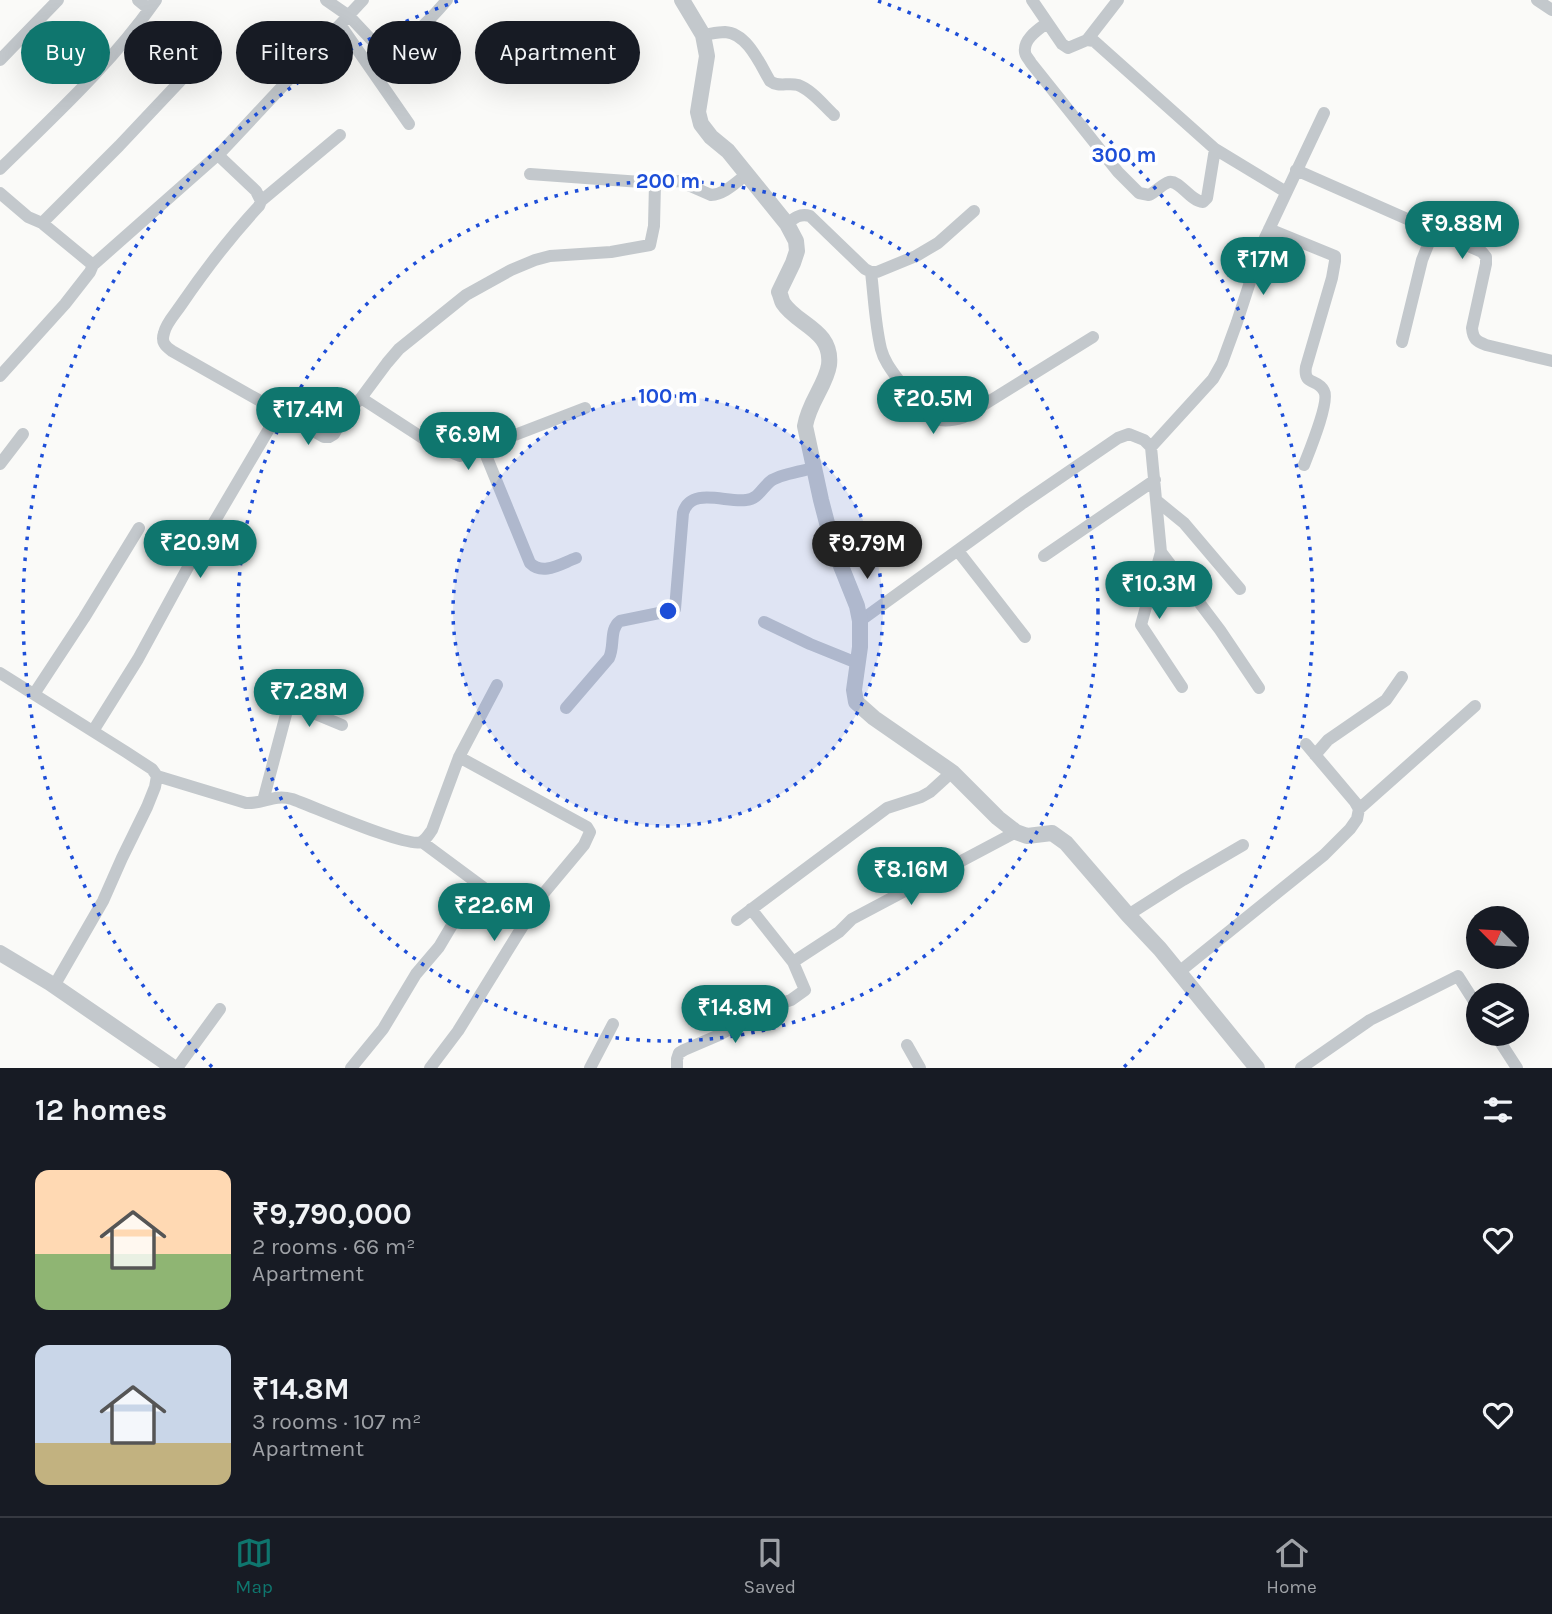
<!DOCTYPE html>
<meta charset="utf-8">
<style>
body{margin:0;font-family:Karla,sans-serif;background:#20242c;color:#f1f3f6;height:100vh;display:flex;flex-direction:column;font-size:26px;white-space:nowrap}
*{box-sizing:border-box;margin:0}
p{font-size:23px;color:#9ea1a6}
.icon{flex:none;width:38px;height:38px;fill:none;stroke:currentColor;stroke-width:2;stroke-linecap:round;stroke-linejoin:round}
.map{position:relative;height:1068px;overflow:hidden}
.drawer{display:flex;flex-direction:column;background:#171b24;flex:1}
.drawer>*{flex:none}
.banner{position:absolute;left:21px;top:21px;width:700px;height:63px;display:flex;gap:14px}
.needle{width:46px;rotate:294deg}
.tools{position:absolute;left:1466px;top:906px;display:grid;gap:14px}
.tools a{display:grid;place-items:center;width:63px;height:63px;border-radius:50%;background:#171b24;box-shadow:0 7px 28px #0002;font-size:35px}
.price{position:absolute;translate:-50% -60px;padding:0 16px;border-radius:24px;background:#0f766e;color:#fff;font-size:23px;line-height:46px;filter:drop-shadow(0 2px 4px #0008)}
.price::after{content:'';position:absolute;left:50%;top:42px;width:21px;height:16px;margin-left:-10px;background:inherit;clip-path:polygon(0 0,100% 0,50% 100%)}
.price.current{background:#222;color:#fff}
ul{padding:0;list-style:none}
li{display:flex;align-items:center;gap:21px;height:175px;padding:0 35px}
li span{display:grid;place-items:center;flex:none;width:196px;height:140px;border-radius:14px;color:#555}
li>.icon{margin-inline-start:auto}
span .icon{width:84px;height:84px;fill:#fffc;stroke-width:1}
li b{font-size:30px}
h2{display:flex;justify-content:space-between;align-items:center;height:84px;padding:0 35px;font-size:30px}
.pill{padding:0 24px;border-radius:32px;background:#171b24;box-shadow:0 7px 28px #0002;font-size:24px;line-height:63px}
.pill.current{background:#0f766e;color:#fff}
.tabs{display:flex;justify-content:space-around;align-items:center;height:98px;border-top:2px solid #363941;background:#171b24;font-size:19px;color:#9ea1a6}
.tabs a{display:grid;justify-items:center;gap:4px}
.tabs .current{color:#0f766e}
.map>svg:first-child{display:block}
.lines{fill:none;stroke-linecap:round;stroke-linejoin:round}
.minor{stroke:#c3c8cc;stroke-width:12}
.tertiary{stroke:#c3c8cc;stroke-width:16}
.ring{fill:none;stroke:#1d4ed8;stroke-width:3.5;stroke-dasharray:3.5 7}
.centre{fill:#1d4ed8;stroke:#fff;stroke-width:3.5}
.ring-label{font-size:21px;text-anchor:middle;font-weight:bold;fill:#1d4ed8;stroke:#fff;stroke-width:7;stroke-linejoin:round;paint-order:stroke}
</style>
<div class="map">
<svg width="1552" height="1068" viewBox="0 0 1552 1068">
<rect width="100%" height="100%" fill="#fafaf8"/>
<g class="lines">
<path class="minor" d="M 138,0 L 149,9
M 326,0 L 349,16 L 381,50 L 387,52 C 410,41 431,19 447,0
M 1032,0 L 1062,44 L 1068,48 L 1087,40 L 1094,41 L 1215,149 L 1286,192
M 1537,0 L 1552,10
M 1047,23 C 1039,29 1023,39 1025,52 C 1025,56 1029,59 1031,63 L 1118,172 L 1139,193 L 1149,195 C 1156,192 1162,184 1169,182 C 1180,180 1190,201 1203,202 L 1207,198 L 1215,149
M 341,26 L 409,124
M 703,35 C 710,34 718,32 725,32 C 747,33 760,64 770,81 C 779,88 787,82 798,85 C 812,90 824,106 834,115
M 1087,40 L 1118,0
M 0,60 L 58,0
M 218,155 L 256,191 L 261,201 L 259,206 C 230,237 205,270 181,305 C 175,314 166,323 164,333 C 161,342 165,346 172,351 L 324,437 L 329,437 L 334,434 L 346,413 L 361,398 L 387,363 L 399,349 L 466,295 L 511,270 L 535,260 L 550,256 L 611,252 L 650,245 L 654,226 L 655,183
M 0,169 C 54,116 112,63 156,0
M 1296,170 L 1482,252 L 1486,257 L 1486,264 L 1472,328 C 1473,339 1476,341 1486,345 L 1552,361
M 530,174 L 655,183 L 679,181 L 711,195 C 725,194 735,183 746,175
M 0,193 L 28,217 L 42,223 L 93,265 L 90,272 L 65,304 L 0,376
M 261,201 L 340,135
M 42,223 L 119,146 L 202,58
M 787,224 C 794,218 800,213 810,216 L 865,269 L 871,272 L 877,272 L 916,256 L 938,243 L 974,211
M 1269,229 L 1335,256 L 1335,261 L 1332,278 L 1306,367 C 1303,386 1318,378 1324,391 C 1330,401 1309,452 1304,465
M 93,265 L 222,151 L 363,0
M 871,272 C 874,297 875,324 881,349 C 884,361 892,371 900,382 C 917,409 929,429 964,417 L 1093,337
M 1402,342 L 1422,260 L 1434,230
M 361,398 L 435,446 L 460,456 L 585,408
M 1151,447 L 1213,379 L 1222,363 L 1237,322 L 1263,242 L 1324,113
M 483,448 L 530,563 C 543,576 560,564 576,558
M 0,464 L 23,434
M 1157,501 L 1184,523 L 1240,589
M 958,551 L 1025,637
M 1161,552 L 1141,625 L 1182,687
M 1044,556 L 1155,480
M 860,621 L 1023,503 L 1118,438 L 1129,434 L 1144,440 L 1151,447 L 1161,552 L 1220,630 L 1259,688
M 764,622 L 810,644 L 857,663
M 0,673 L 126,752 L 152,769 L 157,776 L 155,787 L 147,807 L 122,858 L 103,901 L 54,986
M 34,694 L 84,618 L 139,528
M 566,708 L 609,658 C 615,646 609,629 620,621 L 669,611 L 675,609 L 683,513 C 691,486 726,503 746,500 C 759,499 762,487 772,480 C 782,474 802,471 814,468
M 93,731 L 138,659 L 193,558 L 279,412
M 1315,755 L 1328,740 L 1386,700 L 1402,677
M 459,757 L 587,827 L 590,832 L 584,845 L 523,918
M 157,776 L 246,803 C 264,804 273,794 292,799 C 312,806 407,848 421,842 C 426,840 429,834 432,830 L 459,757 L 497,685
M 263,801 L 289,703 L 342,725
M 1359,809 L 1475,706
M 422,842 L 515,911 L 523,918 L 524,924 L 458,1031 L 430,1068
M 1128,915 L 1183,880 L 1243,845
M 737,920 L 887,808 L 921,797 L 930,792 L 952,772
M 793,962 L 839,932 L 852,919 L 1016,832
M 1179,972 L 1324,855 L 1350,829 L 1357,819 L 1359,809 L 1355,802 L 1306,744
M 1495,1034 L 1517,1068
M 907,1045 L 920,1068
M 177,1068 L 220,1009
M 351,1068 L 383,1029 L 416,974 L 439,947 L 477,883
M 590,1068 L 613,1024
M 677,1068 L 677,1059 L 679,1053 L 684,1050 L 719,1035 L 769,1007 L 791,1000 L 805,990 L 793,962 L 751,909
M 1301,1068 L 1370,1020 L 1458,976 L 1479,1009"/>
<path class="tertiary" d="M 682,0 L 703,35 L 707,56 L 698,112 L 701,124 L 711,137 L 728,151 L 787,224 L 796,241 L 797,251 L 793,263 L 779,292 C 781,296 781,299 783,303 C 797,325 833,330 829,365 C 826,385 809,402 805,426 L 821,500 L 833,546 L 857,606 L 860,621 L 860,647 L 854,690 L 856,702 L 874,718 L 952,772 L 998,818 L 1016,832 L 1027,836 L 1052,833 L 1066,843 L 1128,915 L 1160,949 L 1257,1068
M 0,953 L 50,983 L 174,1068"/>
</g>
<circle cx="668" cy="611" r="215" fill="#1d4ed8" fill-opacity=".12"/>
<g class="ring">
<circle cx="668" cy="611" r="215"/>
<circle cx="668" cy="611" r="430"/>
<path d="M212 1067A645 645 0 0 1 458 1M878 1A645 645 0 0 1 1124 1067"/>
</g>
<circle cx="668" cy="611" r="10" class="centre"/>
<g class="ring-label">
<text x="1124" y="162">300 m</text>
<text x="668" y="188">200 m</text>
<text x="668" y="403">100 m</text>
</g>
</svg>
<div class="tools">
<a><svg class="needle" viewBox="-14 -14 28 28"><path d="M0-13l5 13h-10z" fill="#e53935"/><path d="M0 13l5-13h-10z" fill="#9ea1a6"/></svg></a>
<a><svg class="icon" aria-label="layers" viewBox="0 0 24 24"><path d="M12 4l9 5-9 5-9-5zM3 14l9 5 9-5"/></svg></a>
</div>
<b class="price" style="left:1462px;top:261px">₹9.88M</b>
<b class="price" style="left:1263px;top:297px">₹17M</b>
<b class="price" style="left:933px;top:436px">₹20.5M</b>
<b class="price" style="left:308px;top:447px">₹17.4M</b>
<b class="price" style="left:468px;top:472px">₹6.9M</b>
<b class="price" style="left:200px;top:580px">₹20.9M</b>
<b class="price current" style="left:867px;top:581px">₹9.79M</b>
<b class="price" style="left:1159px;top:621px">₹10.3M</b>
<b class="price" style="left:309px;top:729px">₹7.28M</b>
<b class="price" style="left:911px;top:907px">₹8.16M</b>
<b class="price" style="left:494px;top:943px">₹22.6M</b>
<b class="price" style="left:735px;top:1045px">₹14.8M</b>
<div class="banner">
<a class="pill current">Buy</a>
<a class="pill">Rent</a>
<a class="pill">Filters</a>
<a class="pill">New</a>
<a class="pill">Apartment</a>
</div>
</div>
<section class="drawer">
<h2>12 homes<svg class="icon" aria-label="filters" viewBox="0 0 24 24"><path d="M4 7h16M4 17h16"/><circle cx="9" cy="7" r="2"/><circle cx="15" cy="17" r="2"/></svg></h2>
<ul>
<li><span style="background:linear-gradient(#ffd9b3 60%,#8fb573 0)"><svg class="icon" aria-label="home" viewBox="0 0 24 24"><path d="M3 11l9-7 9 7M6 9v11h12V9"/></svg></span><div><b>₹9,790,000</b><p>2 rooms · 66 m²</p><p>Apartment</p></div><svg class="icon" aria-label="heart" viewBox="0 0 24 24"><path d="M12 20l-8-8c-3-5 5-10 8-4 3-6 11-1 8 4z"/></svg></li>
<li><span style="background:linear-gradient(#c9d6e8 70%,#c2b280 0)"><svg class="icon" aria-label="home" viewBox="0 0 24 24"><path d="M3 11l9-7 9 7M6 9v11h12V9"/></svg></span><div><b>₹14.8M</b><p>3 rooms · 107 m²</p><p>Apartment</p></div><svg class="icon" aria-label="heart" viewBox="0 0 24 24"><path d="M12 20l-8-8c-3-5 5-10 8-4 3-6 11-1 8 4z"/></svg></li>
</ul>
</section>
<nav class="tabs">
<a class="current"><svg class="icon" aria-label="map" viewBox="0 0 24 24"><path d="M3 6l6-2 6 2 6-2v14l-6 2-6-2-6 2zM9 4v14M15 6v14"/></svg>Map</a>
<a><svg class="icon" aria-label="saved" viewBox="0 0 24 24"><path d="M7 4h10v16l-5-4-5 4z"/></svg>Saved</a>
<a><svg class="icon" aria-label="home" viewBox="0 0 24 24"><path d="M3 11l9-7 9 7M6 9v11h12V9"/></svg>Home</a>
</nav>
